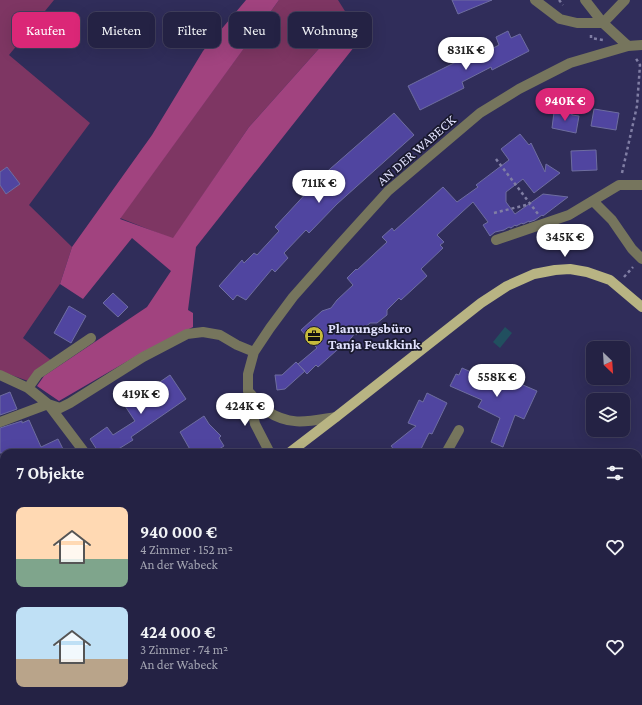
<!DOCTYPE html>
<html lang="de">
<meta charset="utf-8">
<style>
body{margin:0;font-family:"Crimson Pro",serif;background:#2c2a4b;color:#f1f3f6;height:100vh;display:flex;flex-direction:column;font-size:15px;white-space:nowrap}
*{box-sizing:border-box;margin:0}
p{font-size:13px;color:#a3a4b2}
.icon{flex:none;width:22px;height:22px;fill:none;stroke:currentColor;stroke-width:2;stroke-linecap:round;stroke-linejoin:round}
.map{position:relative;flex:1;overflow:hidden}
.details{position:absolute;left:0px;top:449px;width:642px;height:256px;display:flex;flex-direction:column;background:#242244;border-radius:12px 12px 0 0;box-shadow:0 4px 16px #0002,0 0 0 1px #413f5d}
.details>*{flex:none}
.top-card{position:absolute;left:12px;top:12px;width:400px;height:36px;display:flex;gap:8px}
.needle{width:26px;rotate:155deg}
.buttons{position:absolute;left:586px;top:341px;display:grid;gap:8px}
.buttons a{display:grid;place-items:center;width:44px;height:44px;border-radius:8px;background:#242244;box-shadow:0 4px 16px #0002,0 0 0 1px #413f5d;font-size:20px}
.price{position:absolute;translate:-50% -34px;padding:0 9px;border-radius:14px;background:#fff;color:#222;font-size:13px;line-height:26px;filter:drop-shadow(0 1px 2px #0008)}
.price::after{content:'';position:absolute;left:50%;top:24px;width:12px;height:9px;margin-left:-6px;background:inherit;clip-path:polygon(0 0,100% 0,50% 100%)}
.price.current{background:#db2777;color:#fff}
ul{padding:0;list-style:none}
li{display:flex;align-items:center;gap:12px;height:100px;padding:0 16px}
li span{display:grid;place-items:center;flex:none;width:112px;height:80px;border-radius:8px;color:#555}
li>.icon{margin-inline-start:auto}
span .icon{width:48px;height:48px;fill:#fffc;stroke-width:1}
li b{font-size:17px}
h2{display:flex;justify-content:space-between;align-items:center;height:48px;padding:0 16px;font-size:17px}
.chip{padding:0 14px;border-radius:8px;background:#242244;box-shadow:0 4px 16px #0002,0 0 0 1px #413f5d;font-size:14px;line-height:36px}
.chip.current{background:#db2777;color:#fff}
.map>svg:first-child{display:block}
.green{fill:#7e3663}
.forest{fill:#a1437f}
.water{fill:#214f5f}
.building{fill:#5045a0;stroke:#6e6da0}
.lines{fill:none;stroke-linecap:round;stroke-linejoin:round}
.path{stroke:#807ea4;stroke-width:2.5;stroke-dasharray:3 3;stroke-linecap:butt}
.minor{stroke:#76755d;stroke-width:10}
.major{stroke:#b8b483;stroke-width:10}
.labels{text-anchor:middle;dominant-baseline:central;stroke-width:3.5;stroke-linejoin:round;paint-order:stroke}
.street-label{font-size:14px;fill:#e1e1fe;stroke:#19192d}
.poi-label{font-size:14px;font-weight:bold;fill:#e1e1fe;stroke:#19192d;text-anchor:start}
</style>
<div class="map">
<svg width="642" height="705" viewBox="0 0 642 705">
<rect width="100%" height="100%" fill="#302d5a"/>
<path class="green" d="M 0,0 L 54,0 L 9,55 L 90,123 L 29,205 L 72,247 L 60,284 L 23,338 L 52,361 L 28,381 L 0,371 Z
M 279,0 L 338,0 L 348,16 L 249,127 L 173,239 L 120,218 Z
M 172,701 L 262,701 L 262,705 L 172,705 Z"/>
<path class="forest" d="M 246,0 L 279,0 L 120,219 L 173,238 L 249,127 L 348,16 L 362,37 L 196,247 L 188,310 L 193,313 L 193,327 L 145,351 L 59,401 L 37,386 L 44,376 L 147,307 L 171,271 L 132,238 L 83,299 L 60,284 L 72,247 L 152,135 L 203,51 Z"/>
<path class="water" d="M 505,327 L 512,333 L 500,348 L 493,342 Z"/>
<path class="building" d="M 452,0 L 492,0 L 458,14 Z
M 508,31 L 511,38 L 520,34 L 529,51 L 492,70 L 491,67 L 462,82 L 464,88 L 420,110 L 408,86 L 476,52 L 478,56 L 499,45 L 496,37 Z
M 594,109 L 619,113 L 616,130 L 591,126 Z
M 565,111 L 571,112 L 572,115 L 579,116 L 576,133 L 552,128 L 554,112 L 563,113 Z
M 394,113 L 414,135 L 337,204 L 309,233 L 306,230 L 284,253 L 288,258 L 275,272 L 272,269 L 246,300 L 237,295 L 233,300 L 219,286 L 242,260 L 244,263 L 254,253 L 257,255 L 279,231 L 275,227 L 322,176 Z
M 520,134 L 529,145 L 531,143 L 545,172 L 546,164 L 560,173 L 534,193 L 523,179 L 506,192 L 506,202 L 515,214 L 543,194 L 568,197 L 543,216 L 542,215 L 535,220 L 529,222 L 529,221 L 523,224 L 522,223 L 516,226 L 515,225 L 511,228 L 509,227 L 504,230 L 495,232 L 490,236 L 483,225 L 488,222 L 473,202 L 437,235 L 444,242 L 440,245 L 443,248 L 421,269 L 427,276 L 401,300 L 399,298 L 387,310 L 387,315 L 377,323 L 370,323 L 356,335 L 355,333 L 345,346 L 337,350 L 318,367 L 316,365 L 307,374 L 298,364 L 317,348 L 301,330 L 322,311 L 331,308 L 337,300 L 353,285 L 347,278 L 356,269 L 357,270 L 387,242 L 382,237 L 392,228 L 394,231 L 443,187 L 457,202 L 478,187 L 476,185 L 509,160 L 501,149 Z
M 596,150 L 597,170 L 572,171 L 571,151 Z
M 7,167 L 20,184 L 6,194 L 0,185 L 0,172 Z
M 113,293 L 128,307 L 118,317 L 103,303 Z
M 69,306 L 86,316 L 71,343 L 54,333 Z
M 296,362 L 305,371 L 285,389 L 277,390 L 275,375 L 282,375 Z
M 479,366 L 537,391 L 524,419 L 515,415 L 503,447 L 491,442 L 500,418 L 478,407 L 482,400 L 450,386 L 456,374 L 459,375 L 462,368 L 476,374 Z
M 170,375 L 186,399 L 131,437 L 133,440 L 112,453 L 99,453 L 90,439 L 107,427 L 113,435 L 135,421 L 125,406 Z
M 10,392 L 17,409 L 0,415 L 0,396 Z
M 427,393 L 447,403 L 432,434 L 429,433 L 419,453 L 397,453 L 391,446 L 416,426 L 408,423 L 419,400 L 423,402 Z
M 204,416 L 209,424 L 221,436 L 219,438 L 224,446 L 213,453 L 192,453 L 180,432 Z
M 29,420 L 41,447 L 58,439 L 65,453 L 0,453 L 0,428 L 22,421 L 22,423 Z"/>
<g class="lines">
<path class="path" d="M 559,0 L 563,5
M 591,35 L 591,38 L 603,40
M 496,159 L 538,214
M 622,173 L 637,106 L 640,65 L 635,57
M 494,213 L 530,204
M 624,277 L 633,267
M 0,503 L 4,501
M 200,705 L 201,701"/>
<path class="minor" d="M 535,0 L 560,19 L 577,23 L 603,23 L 625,0
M 585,0 L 603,23 L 628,46
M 593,201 L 612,220 L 632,249 L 642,259
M 496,240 L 569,215 L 619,185 L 642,185
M 0,375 L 28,388 L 48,404 L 60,408 L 70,403 L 143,357 L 187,334 L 203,332 L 220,335 L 237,345 L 254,352
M 28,388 L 38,374 L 91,338
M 248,391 C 254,397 260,406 267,411 C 291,427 310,421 336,417
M 0,422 L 48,404 L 85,453
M 270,453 L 255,424 L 248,391 L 248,374 L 254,352 L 270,328 L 293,297 L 340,244 L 388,191 L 480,113 L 519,89 L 570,63 L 628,46 L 642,45
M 446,453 L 459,430
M 0,641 L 4,641
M 9,705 L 11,701
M 290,705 L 290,701
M 492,705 L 494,701"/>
<path class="major" d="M 289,453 L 336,417 L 481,303 L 507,286 L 534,274 L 555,270 L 570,269 L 587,272 L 610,280 L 642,307
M 638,603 L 642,584
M 0,607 L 4,606
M 616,705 L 617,701"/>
</g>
<defs>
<g id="office-disc" transform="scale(1)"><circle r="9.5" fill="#c7bb3c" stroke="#19192d"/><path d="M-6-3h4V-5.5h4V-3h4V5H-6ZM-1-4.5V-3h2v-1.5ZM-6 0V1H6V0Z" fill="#111"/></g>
</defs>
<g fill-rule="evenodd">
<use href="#office-disc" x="314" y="336"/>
</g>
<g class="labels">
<g class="street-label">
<text transform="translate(416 150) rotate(-41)">AN DER WABECK</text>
</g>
<g class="poi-label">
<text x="328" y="328">Planungsbüro<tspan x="328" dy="16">Tanja Feukkink</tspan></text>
</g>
</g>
</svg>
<div class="buttons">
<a><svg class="needle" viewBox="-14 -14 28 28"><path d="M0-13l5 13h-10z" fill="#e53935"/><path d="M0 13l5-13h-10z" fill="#a3a4b2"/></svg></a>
<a><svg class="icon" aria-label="layers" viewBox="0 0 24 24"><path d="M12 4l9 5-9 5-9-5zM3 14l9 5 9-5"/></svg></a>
</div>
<b class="price" style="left:466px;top:71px">831K €</b>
<b class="price current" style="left:565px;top:122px">940K €</b>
<b class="price" style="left:319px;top:204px">711K €</b>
<b class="price" style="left:565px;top:258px">345K €</b>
<b class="price" style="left:497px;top:398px">558K €</b>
<b class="price" style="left:141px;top:415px">419K €</b>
<b class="price" style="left:245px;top:427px">424K €</b>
<div class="top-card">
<a class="chip current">Kaufen</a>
<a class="chip">Mieten</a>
<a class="chip">Filter</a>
<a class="chip">Neu</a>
<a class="chip">Wohnung</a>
</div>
<section class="details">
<h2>7 Objekte<svg class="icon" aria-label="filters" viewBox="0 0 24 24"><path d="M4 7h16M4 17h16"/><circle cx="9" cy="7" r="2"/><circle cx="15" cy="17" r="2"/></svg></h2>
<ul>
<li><span style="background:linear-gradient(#ffd9b3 65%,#7fa58c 0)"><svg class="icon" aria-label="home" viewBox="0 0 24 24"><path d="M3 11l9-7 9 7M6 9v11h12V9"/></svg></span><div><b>940 000 €</b><p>4 Zimmer · 152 m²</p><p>An der Wabeck</p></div><svg class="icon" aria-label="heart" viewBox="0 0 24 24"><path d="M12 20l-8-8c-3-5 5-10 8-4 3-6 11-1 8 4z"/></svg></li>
<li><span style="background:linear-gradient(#bfe0f5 65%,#b9a48a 0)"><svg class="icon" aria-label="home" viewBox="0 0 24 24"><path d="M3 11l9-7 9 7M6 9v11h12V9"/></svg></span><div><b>424 000 €</b><p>3 Zimmer · 74 m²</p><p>An der Wabeck</p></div><svg class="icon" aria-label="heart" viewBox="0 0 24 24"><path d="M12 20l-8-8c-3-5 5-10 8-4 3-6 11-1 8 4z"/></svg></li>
</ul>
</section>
</div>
